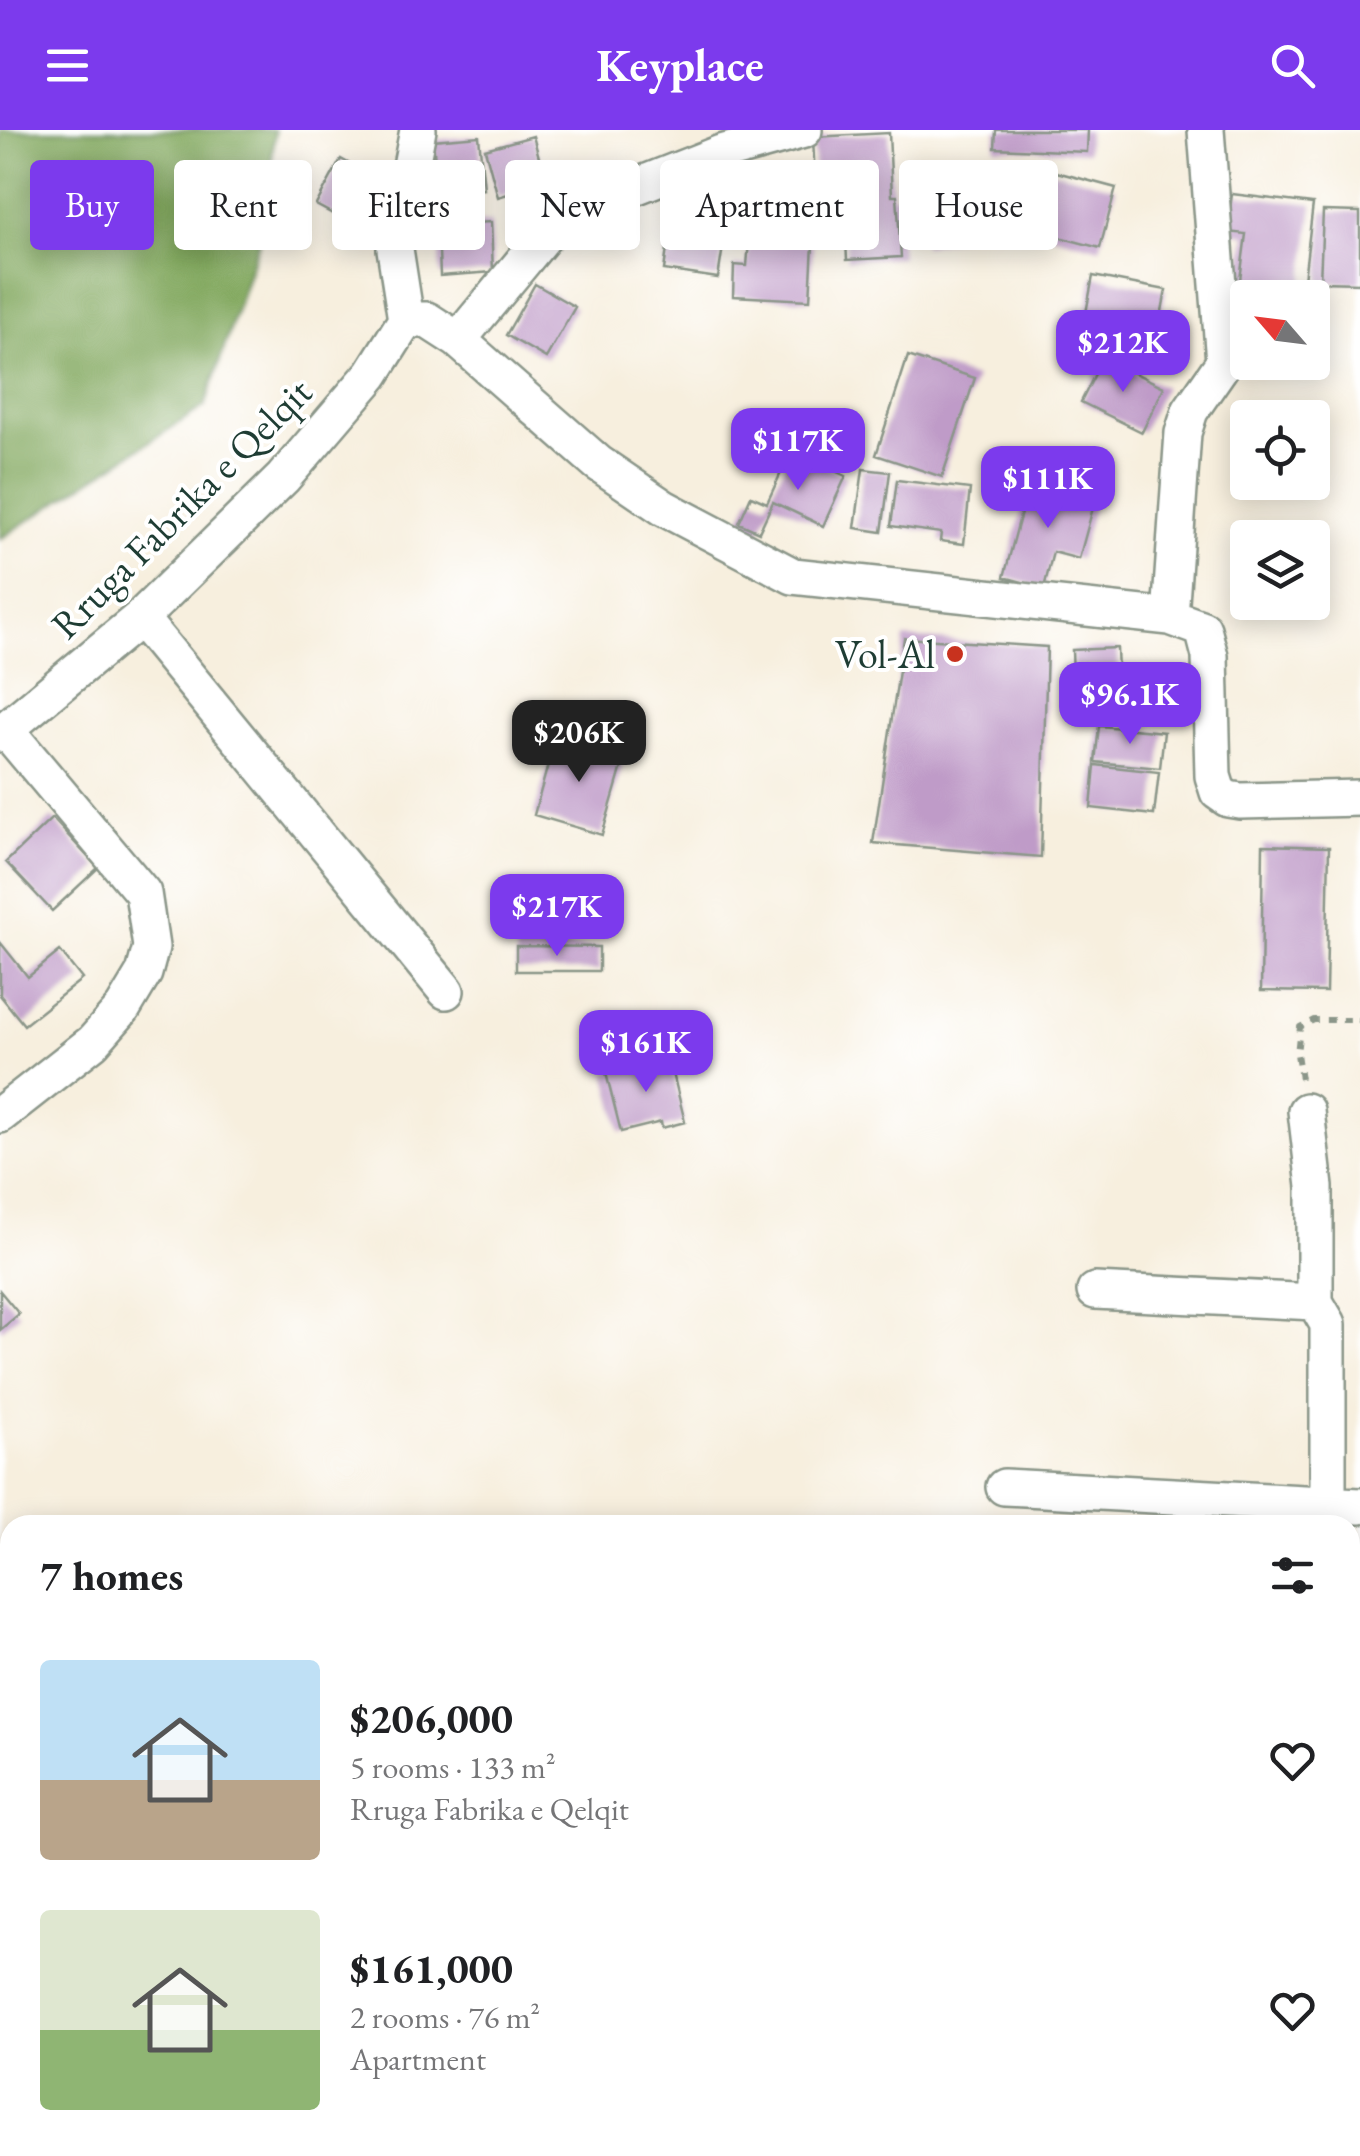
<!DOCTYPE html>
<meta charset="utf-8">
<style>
body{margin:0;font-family:"EB Garamond",serif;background:#f6f6f6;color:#202124;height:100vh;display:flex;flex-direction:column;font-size:38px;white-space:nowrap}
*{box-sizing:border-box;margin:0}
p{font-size:32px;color:#757577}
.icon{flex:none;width:55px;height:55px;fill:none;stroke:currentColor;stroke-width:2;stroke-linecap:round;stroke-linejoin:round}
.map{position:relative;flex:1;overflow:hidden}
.side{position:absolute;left:0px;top:1385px;width:1360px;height:642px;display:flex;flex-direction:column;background:#fff;border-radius:30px 30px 0 0;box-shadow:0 5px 25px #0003}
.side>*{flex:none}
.guide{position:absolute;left:30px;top:30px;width:1300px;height:90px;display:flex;gap:20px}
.needle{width:65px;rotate:298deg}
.controls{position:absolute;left:1230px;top:150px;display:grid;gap:20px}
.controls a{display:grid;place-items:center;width:100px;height:100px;border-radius:10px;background:#fff;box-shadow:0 5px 25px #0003;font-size:50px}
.price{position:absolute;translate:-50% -85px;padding:0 22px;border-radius:20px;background:#7c3aed;color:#fff;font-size:32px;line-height:65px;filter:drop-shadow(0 2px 5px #0008)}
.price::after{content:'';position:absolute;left:50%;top:60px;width:30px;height:22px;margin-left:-15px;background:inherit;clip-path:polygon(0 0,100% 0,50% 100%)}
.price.on{background:#222;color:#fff}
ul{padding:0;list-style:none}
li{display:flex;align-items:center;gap:30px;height:250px;padding:0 40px}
li span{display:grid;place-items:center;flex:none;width:280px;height:200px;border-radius:10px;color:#555}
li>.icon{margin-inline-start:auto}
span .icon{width:120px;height:120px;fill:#fffc;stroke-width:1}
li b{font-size:42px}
h2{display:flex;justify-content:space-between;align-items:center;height:120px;padding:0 40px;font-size:42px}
.pill{padding:0 35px;border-radius:10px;background:#fff;box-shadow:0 5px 25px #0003;font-size:35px;line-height:90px}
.pill.on{background:#7c3aed;color:#fff}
header{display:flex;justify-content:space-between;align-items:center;height:130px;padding:0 40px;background:#7c3aed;color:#fff;font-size:45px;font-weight:700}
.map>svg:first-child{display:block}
.forest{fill:#81a75d;stroke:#507248;stroke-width:2.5}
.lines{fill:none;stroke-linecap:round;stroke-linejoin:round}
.canal{stroke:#80bcf2;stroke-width:35}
.building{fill:#bf9bc8}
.minor-casing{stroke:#8b9689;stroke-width:40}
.path{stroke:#8b9689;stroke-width:6;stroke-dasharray:8 8;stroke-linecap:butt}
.minor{stroke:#fff;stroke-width:35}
.poi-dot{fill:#c8321e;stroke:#fff;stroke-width:4}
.labels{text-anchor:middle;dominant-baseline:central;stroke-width:8;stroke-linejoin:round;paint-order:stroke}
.street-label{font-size:40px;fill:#1f3d34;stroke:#fff}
.poi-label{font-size:40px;fill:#1f3d34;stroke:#fff;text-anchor:end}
</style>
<header><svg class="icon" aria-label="menu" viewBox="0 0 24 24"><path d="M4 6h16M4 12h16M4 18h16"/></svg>Keyplace<svg class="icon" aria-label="search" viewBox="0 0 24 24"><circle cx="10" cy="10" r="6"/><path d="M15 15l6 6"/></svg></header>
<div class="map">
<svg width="1360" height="2026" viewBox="0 0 1360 2026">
<rect width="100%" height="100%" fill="#fff"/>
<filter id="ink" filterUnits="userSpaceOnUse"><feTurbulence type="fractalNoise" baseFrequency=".01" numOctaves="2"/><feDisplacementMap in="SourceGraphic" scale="20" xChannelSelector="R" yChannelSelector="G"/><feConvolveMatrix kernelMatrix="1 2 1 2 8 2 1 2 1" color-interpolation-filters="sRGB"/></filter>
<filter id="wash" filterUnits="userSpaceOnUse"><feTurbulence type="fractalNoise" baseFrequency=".0048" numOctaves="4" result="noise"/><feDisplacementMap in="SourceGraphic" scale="40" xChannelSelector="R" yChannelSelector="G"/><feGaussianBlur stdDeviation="2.25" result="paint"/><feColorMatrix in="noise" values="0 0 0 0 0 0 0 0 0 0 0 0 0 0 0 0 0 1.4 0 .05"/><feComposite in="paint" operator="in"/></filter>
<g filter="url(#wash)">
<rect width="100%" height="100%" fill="#f7efde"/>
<path class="forest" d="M 0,0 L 275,0 L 266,91 L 205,276 L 0,409 Z"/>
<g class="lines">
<path class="canal" d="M 126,2026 L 127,2018"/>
</g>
<g id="blocks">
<path class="building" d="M 996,0 L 1088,0 L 1087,22 L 995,18 Z
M 889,3 L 892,66 L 897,66 L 901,127 L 847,130 L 844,73 L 816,74 L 813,7 Z
M 479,6 L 484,59 L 438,63 L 433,10 Z
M 533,6 L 549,63 L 520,71 L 518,61 L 498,67 L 485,19 Z
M 341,29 L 369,45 L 344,90 L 316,75 Z
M 1034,36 L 1116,58 L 1100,118 L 1018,96 Z
M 968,43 L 981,104 L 924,116 L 911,55 Z
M 1232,64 L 1313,74 L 1303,158 L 1240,150 L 1246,104 L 1227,102 Z
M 1323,81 L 1360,82 L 1360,153 L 1320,152 Z
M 672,83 L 727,91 L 718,148 L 664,140 Z
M 491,92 L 493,142 L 440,146 L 438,95 Z
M 749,111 L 813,114 L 810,170 L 733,166 L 734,135 L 747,136 Z
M 1093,146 L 1166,160 L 1152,234 L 1079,220 Z
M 535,154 L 575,177 L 546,228 L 506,205 Z
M 908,226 L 975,248 L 942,347 L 876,325 Z
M 1103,228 L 1164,257 L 1142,302 L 1081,272 Z
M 791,321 L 846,346 L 823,396 L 773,372 L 759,402 L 739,393 L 751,366 L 767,373 Z
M 863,339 L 890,342 L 882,402 L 855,398 Z
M 1030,349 L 1096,367 L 1079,429 L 1053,422 L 1044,458 L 1004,447 Z
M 897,350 L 970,359 L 964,414 L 940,411 L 941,403 L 891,396 Z
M 904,508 L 1047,517 L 1041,727 L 873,713 Z
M 1117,518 L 1120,591 L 1075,593 L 1072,520 Z
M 1099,596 L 1164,602 L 1160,638 L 1095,632 Z
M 556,606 L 625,626 L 602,705 L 534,685 Z
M 1095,635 L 1159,642 L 1154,685 L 1091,678 Z
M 52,688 L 98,738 L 52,781 L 6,732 Z
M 1263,715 L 1329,717 L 1326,862 L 1261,861 Z
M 0,812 L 28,847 L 60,821 L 82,849 L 24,895 L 0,865 Z
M 516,816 L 599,817 L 599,841 L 516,841 Z
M 669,927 L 685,992 L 662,998 L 661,992 L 621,1002 L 606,943 Z
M 0,1161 L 19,1184 L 0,1200 Z"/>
</g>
</g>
<g filter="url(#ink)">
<use href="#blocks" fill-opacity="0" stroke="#8b9689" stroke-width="2.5"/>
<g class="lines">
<g class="minor-casing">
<path id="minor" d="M 406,190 L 427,190 L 458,210 L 598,333 L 664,378 L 793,446 L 1170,487 L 1203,499 L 1210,526 L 1213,646 L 1218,662 L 1228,669 L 1240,671 L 1360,668
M 406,190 L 395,119 L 418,0
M 458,210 L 561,86 L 721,23 L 804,0
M 1170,487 L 1183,303 L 1190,281 L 1224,232 L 1206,0
M 140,488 L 446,861
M 0,604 L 140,488 L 283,348 L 372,244 L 406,190
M 1306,981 L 1315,1057 L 1315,1172
M 0,985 L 93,912 L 123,878 L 144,843 L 151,817 L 143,763 L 6,600
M 1095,1161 L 1315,1172 L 1328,1194 L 1328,1373
M 1004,1357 L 1360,1376
M 1350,1619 L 1360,1620
M 1350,1881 L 1360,1883
M 1035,2018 L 1036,2026"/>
</g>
<path class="path" d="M 1301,949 L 1297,924 L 1300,897 L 1314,890 L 1360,890"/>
<use href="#minor" class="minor"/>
</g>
</g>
<circle class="poi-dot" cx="955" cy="524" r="10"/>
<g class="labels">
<g class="street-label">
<text transform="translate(181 378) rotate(-45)">Rruga Fabrika e Qelqit</text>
</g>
<g class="poi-label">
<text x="935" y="524">Vol-Al</text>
</g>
</g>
</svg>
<div class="controls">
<a><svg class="needle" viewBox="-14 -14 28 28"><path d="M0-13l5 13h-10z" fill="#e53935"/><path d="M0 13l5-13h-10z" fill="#757577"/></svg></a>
<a><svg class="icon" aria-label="locate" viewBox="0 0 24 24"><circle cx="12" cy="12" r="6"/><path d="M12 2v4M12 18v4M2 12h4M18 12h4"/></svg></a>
<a><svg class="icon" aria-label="layers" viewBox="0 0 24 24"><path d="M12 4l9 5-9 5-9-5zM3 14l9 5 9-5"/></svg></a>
</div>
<b class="price" style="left:1123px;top:265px">$212K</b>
<b class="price" style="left:798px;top:363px">$117K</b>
<b class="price" style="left:1048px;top:401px">$111K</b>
<b class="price" style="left:1130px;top:617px">$96.1K</b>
<b class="price on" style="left:579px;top:655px">$206K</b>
<b class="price" style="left:557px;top:829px">$217K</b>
<b class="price" style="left:646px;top:965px">$161K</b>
<div class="guide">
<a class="pill on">Buy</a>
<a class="pill">Rent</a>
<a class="pill">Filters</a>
<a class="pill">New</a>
<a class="pill">Apartment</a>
<a class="pill">House</a>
</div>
<section class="side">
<h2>7 homes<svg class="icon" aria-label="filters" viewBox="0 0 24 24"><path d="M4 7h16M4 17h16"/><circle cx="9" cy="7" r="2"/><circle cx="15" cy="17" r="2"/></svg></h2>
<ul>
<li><span style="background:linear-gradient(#bfe0f5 60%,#b9a48a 0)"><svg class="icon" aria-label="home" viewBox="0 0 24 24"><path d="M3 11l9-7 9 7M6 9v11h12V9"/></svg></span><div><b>$206,000</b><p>5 rooms · 133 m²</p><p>Rruga Fabrika e Qelqit</p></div><svg class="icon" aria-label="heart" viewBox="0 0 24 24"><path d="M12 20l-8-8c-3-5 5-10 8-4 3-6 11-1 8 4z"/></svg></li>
<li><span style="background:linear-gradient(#dfe7d0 60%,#8fb573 0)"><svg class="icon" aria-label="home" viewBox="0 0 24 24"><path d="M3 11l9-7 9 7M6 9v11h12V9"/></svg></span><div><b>$161,000</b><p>2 rooms · 76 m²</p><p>Apartment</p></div><svg class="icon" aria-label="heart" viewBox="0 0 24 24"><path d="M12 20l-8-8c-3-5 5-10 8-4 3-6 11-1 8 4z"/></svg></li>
</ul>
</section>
</div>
